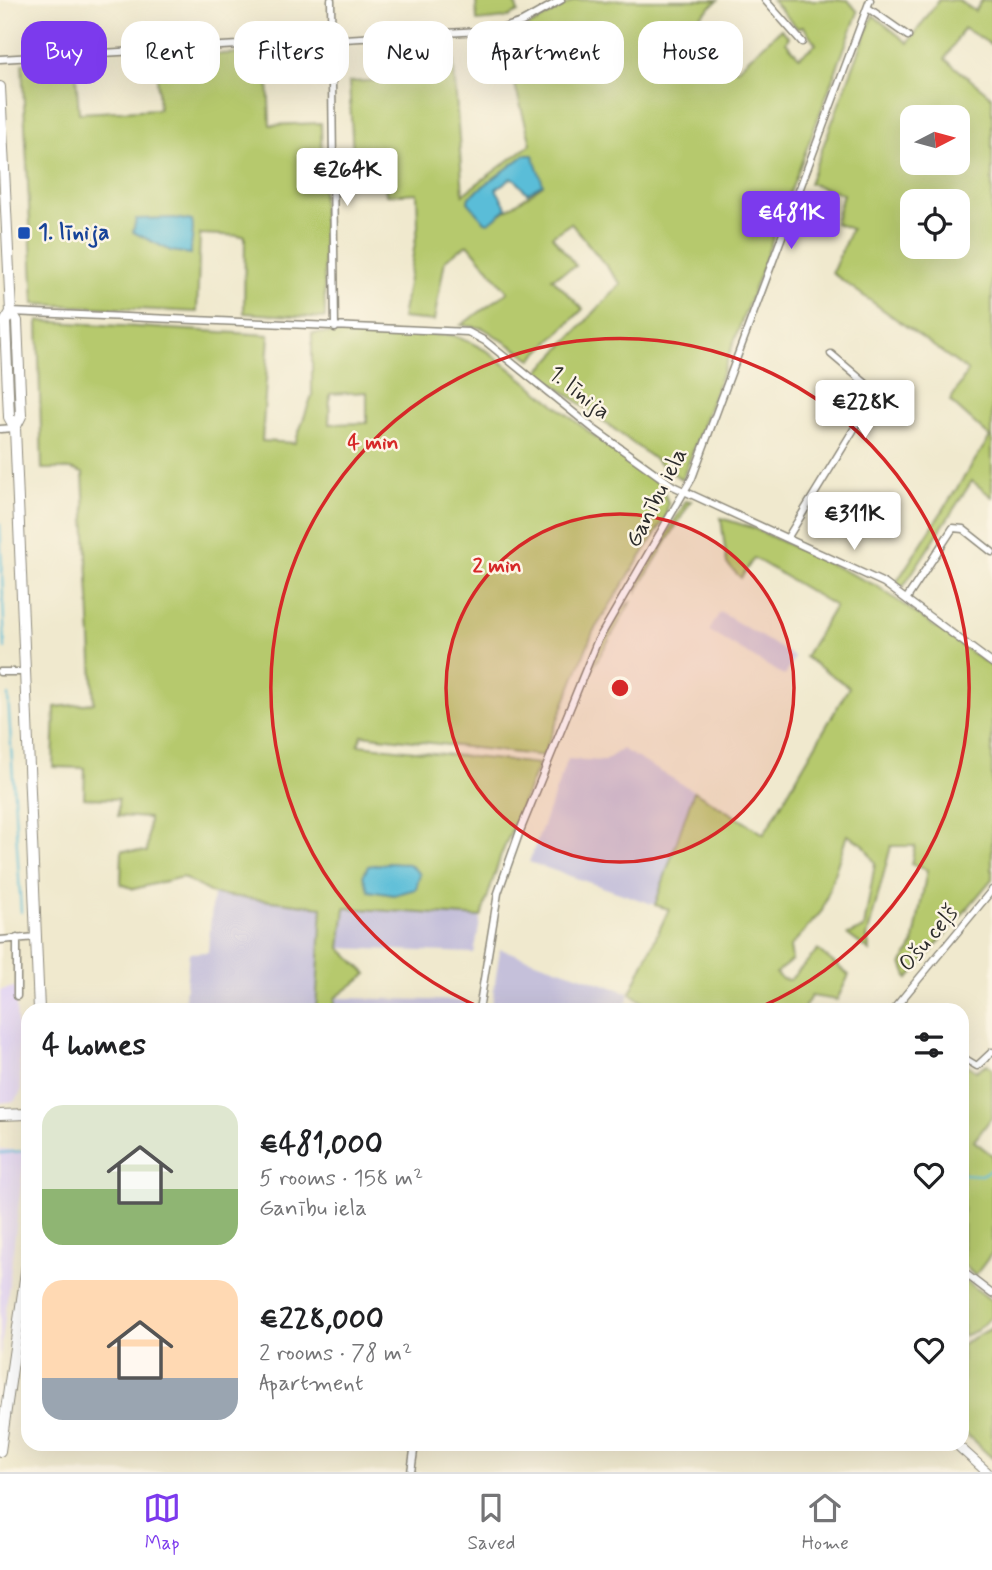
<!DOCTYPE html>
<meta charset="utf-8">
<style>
body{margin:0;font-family:Mynerve,sans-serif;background:#f2f2f2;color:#202124;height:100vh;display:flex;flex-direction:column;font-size:26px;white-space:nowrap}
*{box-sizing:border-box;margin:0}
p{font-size:23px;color:#757577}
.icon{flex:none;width:38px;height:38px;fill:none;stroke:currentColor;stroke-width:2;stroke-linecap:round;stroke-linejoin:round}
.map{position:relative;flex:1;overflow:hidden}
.sheet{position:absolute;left:21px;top:1003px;width:948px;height:448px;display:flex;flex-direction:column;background:#fff;border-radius:21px;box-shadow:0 7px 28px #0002}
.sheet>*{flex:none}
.hud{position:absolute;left:21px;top:21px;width:950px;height:63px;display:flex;gap:14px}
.needle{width:46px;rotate:84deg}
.fabs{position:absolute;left:900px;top:105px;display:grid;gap:14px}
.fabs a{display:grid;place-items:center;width:70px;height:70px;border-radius:14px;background:#fff;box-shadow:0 7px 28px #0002;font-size:35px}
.price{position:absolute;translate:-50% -60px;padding:0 16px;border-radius:7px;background:#fff;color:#222;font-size:23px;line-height:46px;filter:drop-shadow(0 2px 4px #0008)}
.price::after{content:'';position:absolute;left:50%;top:42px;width:21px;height:16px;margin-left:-10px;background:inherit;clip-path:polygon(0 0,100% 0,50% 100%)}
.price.current{background:#7c3aed;color:#fff}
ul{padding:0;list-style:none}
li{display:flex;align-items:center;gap:21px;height:175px;padding:0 21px}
li span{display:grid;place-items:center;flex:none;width:196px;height:140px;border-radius:21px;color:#555}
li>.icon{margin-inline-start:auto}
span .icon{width:84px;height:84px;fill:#fffc;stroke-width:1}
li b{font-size:30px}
h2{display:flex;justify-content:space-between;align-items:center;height:84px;padding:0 21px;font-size:30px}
.tag{padding:0 24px;border-radius:21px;background:#fff;box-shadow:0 7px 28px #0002;font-size:24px;line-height:63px}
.tag.current{background:#7c3aed;color:#fff}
.menu{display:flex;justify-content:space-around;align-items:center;height:98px;border-top:2px solid #e0e0e0;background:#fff;font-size:19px;color:#757577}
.menu a{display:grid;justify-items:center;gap:4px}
.menu .current{color:#7c3aed}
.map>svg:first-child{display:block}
.built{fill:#e2d4f3}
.industrial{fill:#c5c0da}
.green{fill:#b6c96d;stroke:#707a4c;stroke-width:2;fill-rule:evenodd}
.water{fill:#5abdd8;stroke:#427482;stroke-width:2}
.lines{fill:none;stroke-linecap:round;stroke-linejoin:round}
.stream{stroke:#5abdd8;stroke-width:2}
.street-casing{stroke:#8e8a7c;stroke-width:9}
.secondary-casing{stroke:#8e8a7c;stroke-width:11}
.primary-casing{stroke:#8e8a7c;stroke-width:12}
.street{stroke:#fff;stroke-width:6}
.secondary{stroke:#fff;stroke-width:9}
.primary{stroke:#fff;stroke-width:10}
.ring{fill:none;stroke:#d62828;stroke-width:3.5}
.transit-dot{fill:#1a4fb4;stroke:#fcf5e5;stroke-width:2.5}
.labels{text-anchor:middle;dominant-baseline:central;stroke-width:5;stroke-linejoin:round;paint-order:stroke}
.transit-label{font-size:23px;font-weight:bold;fill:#164399;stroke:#fcf5e5;text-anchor:start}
.street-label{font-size:23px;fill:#2b2b2b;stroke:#fcf5e5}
.centre{fill:#d62828;stroke:#fcf5e5;stroke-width:3.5}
.ring-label{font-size:21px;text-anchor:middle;font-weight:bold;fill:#d62828;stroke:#fcf5e5;stroke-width:5;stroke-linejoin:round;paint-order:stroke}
</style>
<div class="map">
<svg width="992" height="1472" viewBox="0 0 992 1472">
<rect width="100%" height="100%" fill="#fcf5e5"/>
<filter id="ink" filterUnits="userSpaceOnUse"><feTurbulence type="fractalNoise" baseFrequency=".0143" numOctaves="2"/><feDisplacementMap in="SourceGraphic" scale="14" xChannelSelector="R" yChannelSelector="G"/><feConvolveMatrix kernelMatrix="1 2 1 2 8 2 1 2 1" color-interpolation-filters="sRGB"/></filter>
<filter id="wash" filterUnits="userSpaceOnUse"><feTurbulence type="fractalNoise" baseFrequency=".00686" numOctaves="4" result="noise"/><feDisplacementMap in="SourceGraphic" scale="28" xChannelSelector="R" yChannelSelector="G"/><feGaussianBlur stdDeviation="1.57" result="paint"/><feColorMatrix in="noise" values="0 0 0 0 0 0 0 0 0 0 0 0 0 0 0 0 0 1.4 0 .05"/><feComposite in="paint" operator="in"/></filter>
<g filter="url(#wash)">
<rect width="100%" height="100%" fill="#f0e9ce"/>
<path class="built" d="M 15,987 L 21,1092 L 15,1101 L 0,1103 L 0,990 Z
M 0,1149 L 25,1151 L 0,1359 Z"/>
<path class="industrial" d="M 720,612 L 795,657 L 785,676 L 709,631 Z
M 622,749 L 694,791 L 655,905 L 529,862 L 568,759 L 604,761 Z
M 213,894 L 323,907 L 316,1010 L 184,1009 L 189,953 L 208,952 Z
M 345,908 L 481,917 L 474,953 L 340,948 Z
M 500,949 L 630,993 L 624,1010 L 491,1010 Z
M 335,998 L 467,1001 L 466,1010 L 334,1010 Z"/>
<path class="green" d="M 476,0 L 514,0 L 518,12 L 506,18 L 477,21 Z
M 575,0 L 718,0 L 694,22 L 736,70 L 781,29 L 789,37 L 786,42 L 799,57 L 816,44 L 803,26 L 798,29 L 772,0 L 848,0 L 858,12 L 682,480 L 538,372 L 621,284 L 571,223 L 552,236 L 576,266 L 552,278 L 583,309 L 532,359 L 483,328 L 461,325 L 508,292 L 468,244 L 445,260 L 434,321 L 402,318 L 418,226 L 417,193 L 386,195 L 383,152 L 353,154 L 349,82 L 390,80 L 389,44 L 452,41 L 463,194 L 531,144 L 502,37 L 512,36 ZM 525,155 L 543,185 L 489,222 L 468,202 L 469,197 Z
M 939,0 L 958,0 L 975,11 L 982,0 L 992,0 L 992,45 L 964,28 L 945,59 L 992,97 L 992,497 L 972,481 L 903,587 L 896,583 L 990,437 L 950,401 L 968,371 L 832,273 L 851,229 L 835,223 L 843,194 L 809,183 L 873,15 L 908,43 ZM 912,117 L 957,117 L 957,163 L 912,163 ZM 912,201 L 957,201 L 957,247 L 912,247 Z
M 267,52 L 270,125 L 321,123 L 325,318 L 244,313 L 245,236 L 200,234 L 197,312 L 34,304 L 22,64 L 75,62 L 79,113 L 159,109 L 156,57 Z
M 38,321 L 269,335 L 262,441 L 295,443 L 312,395 L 312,333 L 452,335 L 472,343 L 489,352 L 603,443 L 661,484 L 668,503 L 666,517 L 593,632 L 543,756 L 362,735 L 358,745 L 539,764 L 501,855 L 481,917 L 345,908 L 340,948 L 367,974 L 335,998 L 334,1010 L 316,1010 L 322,907 L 213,894 L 182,877 L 134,889 L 121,884 L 122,850 L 147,852 L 149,818 L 118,816 L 118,799 L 84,798 L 85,768 L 53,767 L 55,707 L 94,703 L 83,473 L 71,469 L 42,469 ZM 367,392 L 367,423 L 329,424 L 330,394 Z
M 686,501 L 691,501 L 637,591 L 637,584 Z
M 721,518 L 753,528 L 877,586 L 992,667 L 992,879 L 908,979 L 902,963 L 913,945 L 927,870 L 911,864 L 915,846 L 891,846 L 867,937 L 870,951 L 848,935 L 864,928 L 875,863 L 863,844 L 847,835 L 822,911 L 790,947 L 792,960 L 776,973 L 782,979 L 790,980 L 818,950 L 849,975 L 837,1000 L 811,996 L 803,1010 L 653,1010 L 630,993 L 669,909 L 655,905 L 694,791 L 764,834 L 849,687 L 805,657 L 835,606 L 754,558 L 741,578 L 727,564 Z
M 631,602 L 591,671 L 585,679 C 591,661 613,609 631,602 Z
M 962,1061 L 976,1071 L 987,1064 L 992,1068 L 992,1117 L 974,1141 L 992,1155 L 992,1253 L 975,1276 L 963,1264 Z
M 963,1279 L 992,1301 L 992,1316 L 976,1331 L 963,1336 Z
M 992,1328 L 992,1458 L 963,1431 L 962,1344 Z"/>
<path class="water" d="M 525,155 L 533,155 L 543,184 L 527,193 L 515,179 L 511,178 L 496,189 L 507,208 L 489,223 L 485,222 L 468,202 L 469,197 Z
M 174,218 L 192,221 C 195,233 190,242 191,254 L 171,251 L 133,232 L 136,219 Z
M 388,863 L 409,864 L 420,874 L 416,889 L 394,895 L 369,891 L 363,876 L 368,866 Z"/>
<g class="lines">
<path class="stream" d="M 0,524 L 5,648
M 8,695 L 21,912
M 0,1153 L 23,1151
M 962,1174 L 981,1175 L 992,1169"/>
</g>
</g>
<g filter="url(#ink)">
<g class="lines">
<g class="street-casing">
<path id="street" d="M 331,0 L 335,328
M 765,0 L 802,42
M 868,8 L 908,36
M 0,59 L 497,30 L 522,22 L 561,0
M 11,312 L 468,332 L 485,341 L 595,430 L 673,486 L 884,583 L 992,663
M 0,429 L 15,428
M 788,537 L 873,398 L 871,388 L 831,354
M 907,598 L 953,528 L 963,529 L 992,552
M 0,672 L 26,672
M 17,938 L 17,996
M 0,940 L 37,937
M 479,1010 L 498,893 L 520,831 L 597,642 L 692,478 L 870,0
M 893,1010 L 992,890
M 962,1057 L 977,1066 L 992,1052
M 962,1271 L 992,1294
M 411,1472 L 415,1444"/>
</g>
<g class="secondary-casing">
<path id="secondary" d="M 956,1444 L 987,1472"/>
</g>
<g class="primary-casing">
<path id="primary" d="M 0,87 L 11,312 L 17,321 L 21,416 L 15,428
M 11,312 L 5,322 L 9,417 L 15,428 L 39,1010
M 0,1115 L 28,1114
M 0,1451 L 28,1258"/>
</g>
<use href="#street" class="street"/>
<use href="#secondary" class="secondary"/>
<use href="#primary" class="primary"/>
</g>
</g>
<circle cx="620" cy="688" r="174" fill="#d62828" fill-opacity=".12"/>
<g class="ring">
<circle cx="620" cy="688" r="174"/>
<path d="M484 1009A349 349 0 1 1 756 1009"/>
</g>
<rect class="transit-dot" x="17" y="226" width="14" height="14" rx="3.5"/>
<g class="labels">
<g class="transit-label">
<text x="38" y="233">1. līnija</text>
</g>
<g class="street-label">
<text transform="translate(579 393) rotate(39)">1. līnija</text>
<text transform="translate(657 498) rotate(-63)">Ganību iela</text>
<text transform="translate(929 939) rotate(-50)">Ošu ceļš</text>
</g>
</g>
<circle cx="620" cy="688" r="10" class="centre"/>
<g class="ring-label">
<text x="373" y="449">4 min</text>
<text x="497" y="572">2 min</text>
</g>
</svg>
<div class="fabs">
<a><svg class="needle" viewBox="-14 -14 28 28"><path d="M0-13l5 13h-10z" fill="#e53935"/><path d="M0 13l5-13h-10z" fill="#757577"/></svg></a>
<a><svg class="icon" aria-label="locate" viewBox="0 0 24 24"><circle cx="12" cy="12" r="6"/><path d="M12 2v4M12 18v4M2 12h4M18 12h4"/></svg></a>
</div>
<b class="price" style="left:347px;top:208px">€264K</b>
<b class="price current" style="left:791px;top:251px">€481K</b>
<b class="price" style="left:865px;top:440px">€228K</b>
<b class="price" style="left:854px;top:552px">€311K</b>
<div class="hud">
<a class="tag current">Buy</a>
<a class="tag">Rent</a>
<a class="tag">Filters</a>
<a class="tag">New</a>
<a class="tag">Apartment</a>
<a class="tag">House</a>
</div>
<section class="sheet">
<h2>4 homes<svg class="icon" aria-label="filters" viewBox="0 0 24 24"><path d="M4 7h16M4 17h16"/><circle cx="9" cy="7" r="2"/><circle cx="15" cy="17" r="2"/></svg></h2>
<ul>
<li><span style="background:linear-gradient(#dfe7d0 60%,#8fb573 0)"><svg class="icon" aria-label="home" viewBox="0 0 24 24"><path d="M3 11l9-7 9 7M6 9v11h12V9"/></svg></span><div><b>€481,000</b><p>5 rooms · 158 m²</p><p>Ganību iela</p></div><svg class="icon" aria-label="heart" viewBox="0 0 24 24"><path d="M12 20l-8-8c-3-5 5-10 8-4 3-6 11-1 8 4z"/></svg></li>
<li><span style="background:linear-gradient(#ffd9b3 70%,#9aa5b1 0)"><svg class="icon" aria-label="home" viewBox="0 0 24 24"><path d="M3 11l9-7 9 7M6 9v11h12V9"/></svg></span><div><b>€228,000</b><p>2 rooms · 78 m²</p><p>Apartment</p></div><svg class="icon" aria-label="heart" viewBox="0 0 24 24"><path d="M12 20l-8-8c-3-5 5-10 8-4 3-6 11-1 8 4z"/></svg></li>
</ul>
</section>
</div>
<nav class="menu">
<a class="current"><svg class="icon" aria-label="map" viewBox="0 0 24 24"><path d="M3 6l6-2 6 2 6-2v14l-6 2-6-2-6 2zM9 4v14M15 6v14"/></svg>Map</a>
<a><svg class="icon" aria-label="saved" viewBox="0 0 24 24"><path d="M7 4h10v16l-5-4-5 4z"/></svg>Saved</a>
<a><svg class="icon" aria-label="home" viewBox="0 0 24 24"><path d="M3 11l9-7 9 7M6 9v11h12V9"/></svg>Home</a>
</nav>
